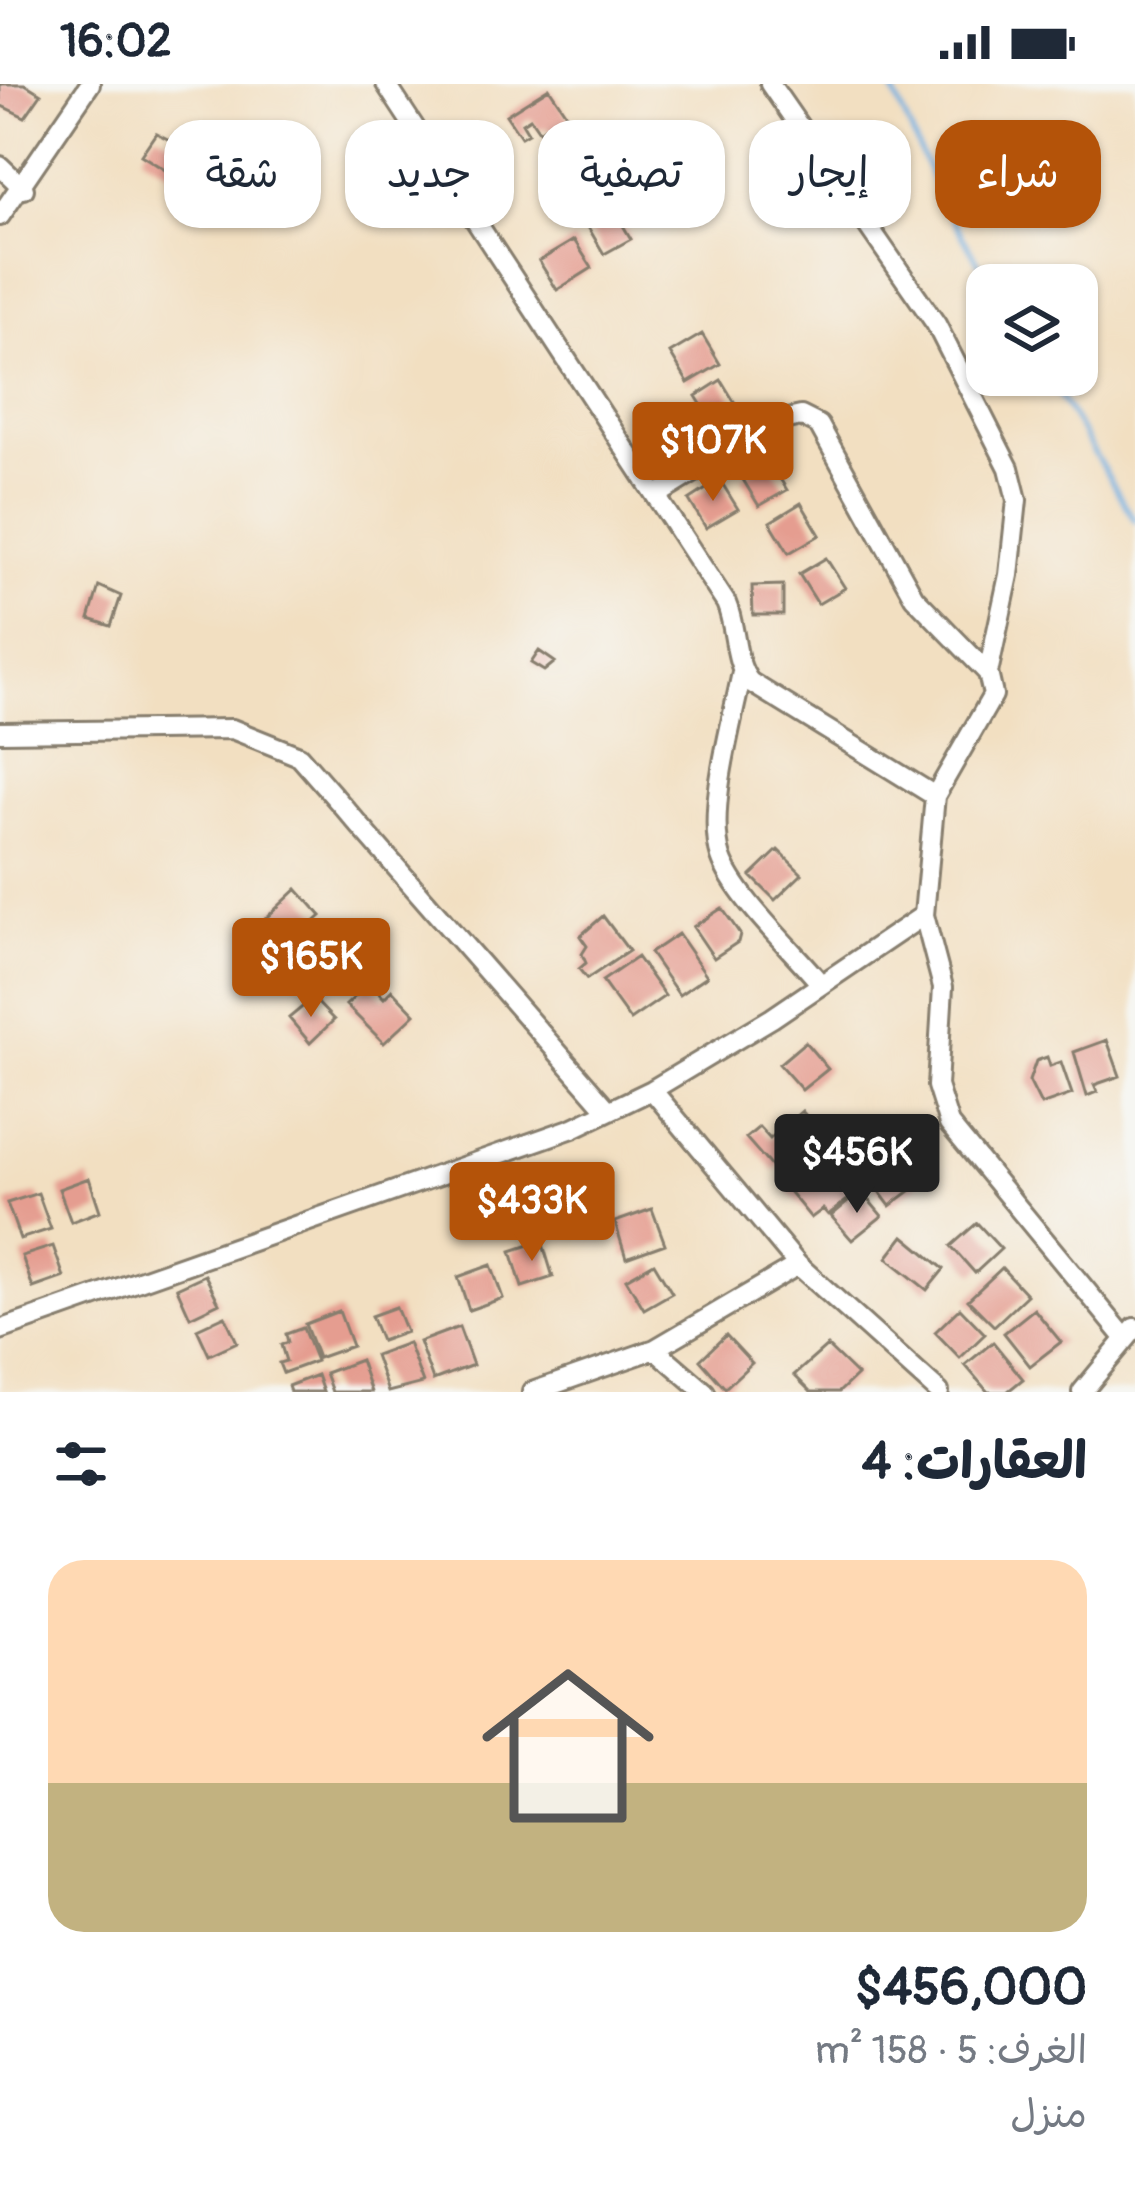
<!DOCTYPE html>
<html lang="ar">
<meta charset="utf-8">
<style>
body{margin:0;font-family:Pangolin,"Playpen Sans Arabic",sans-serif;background:#f2f2f3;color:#1f2937;direction:rtl;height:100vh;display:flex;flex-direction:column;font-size:45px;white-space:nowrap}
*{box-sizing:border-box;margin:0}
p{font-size:39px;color:#747a83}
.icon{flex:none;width:66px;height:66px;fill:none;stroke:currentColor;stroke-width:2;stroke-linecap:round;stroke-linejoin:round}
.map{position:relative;height:1308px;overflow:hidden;direction:ltr}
.panel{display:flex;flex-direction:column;background:#fff;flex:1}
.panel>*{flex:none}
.banner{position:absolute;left:36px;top:36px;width:1065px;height:108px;direction:rtl;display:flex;gap:24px}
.buttons{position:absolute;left:966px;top:180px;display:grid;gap:24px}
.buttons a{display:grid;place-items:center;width:132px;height:132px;border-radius:24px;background:#fff;box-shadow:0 3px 9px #0004;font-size:60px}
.price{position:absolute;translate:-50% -102px;padding:0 27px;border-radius:12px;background:#b45309;color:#fff;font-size:39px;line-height:78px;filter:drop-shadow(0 3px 6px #0008)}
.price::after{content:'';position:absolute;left:50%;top:72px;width:36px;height:27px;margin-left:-18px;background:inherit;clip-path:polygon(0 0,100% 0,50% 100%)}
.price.selected{background:#222;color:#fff}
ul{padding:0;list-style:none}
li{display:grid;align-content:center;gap:24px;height:636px;padding:0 48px}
li span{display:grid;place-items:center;height:372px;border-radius:36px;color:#555}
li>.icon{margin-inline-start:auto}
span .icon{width:216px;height:216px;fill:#fffc;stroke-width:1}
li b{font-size:51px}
h2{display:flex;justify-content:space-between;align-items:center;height:144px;padding:0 48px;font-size:51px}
.tag{padding:0 42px;border-radius:36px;background:#fff;box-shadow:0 3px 9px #0004;font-size:42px;line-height:108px}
.tag.selected{background:#b45309;color:#fff}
.status{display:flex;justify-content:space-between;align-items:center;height:84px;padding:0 60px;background:#fff;direction:ltr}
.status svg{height:33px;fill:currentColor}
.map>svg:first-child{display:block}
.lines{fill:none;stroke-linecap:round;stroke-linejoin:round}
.stream{stroke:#6dafe1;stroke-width:4.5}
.building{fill:#e59d90}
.street-casing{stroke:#877e6e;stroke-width:24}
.street{stroke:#fff;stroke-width:18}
</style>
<div class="status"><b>16:02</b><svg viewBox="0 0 49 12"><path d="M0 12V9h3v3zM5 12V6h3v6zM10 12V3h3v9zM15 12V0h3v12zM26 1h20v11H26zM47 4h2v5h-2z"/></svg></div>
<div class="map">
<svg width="1135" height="1308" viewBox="0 0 1135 1308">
<rect width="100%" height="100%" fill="#f6f6f2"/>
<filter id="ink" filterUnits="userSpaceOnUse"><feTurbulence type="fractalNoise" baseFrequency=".00833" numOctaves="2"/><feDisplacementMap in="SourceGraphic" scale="24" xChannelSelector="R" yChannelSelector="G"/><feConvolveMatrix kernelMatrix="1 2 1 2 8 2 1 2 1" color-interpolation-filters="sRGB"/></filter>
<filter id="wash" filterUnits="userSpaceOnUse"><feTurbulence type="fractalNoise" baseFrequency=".004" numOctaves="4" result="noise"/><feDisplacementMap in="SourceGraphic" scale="48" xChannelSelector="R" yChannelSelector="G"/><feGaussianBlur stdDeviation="2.7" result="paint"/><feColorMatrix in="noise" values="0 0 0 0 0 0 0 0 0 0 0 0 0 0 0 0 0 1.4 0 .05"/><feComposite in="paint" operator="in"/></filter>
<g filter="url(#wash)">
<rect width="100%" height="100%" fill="#f2dfc1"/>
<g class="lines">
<path class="stream" d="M 890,0 L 944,121 L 992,201
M 1047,291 L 1135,437"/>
</g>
<g id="blocks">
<path class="building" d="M 0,0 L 25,0 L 41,10 L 25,33 L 0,21 Z
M 549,4 L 571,37 L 557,52 L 545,43 L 539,47 L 530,34 L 522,39 L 528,49 L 521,53 L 506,31 Z
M 156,49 L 197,70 L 181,96 L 141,71 Z
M 624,88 L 635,104 L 620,114 L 609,98 Z
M 615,128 L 631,155 L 604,170 L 588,143 Z
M 574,156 L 592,184 L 557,206 L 539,177 Z
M 702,250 L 720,280 L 688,299 L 670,269 Z
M 721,296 L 741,329 L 716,344 L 696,312 Z
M 685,327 L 701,353 L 673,370 L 657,344 Z
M 769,377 L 787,406 L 759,422 L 742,394 Z
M 720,396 L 738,425 L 706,444 L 689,416 Z
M 801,419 L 820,451 L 789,469 L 770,438 Z
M 826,474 L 845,504 L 818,520 L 799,490 Z
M 783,501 L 783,531 L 753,531 L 752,502 Z
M 99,502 L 121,512 L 111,542 L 89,535 Z
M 539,567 L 555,578 L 544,587 L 531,579 Z
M 778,766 L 802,790 L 775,816 L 751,792 Z
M 297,805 L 321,832 L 290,860 L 266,834 Z
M 722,824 L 740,850 L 738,858 L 714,874 L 693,843 Z
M 603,832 L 629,867 L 587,895 L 579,885 L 586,879 L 582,870 L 587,862 L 580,852 Z
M 678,850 L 707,892 L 679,911 L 650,869 Z
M 637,873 L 665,912 L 630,936 L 602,897 Z
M 370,899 L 384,914 L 392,906 L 415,930 L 384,959 L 346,921 Z
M 313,914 L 334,936 L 310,959 L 289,934 Z
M 1107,956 L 1120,992 L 1094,1001 L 1097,1008 L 1087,1012 L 1074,968 Z
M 805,958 L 828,985 L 802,1006 L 779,980 Z
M 1047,973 L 1050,982 L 1061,978 L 1072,1010 L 1041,1021 L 1029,997 L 1036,977 Z
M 802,1027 L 819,1047 L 774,1086 L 746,1054 L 759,1043 L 770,1055 Z
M 870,1039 L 887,1059 L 862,1081 L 845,1061 Z
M 837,1068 L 859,1096 L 845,1107 L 850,1114 L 828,1131 L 823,1125 L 811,1134 L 783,1100 L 796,1090 L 802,1096 Z
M 900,1077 L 918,1101 L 890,1122 L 872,1098 Z
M 89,1094 L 100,1127 L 71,1138 L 59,1105 Z
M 861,1107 L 882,1132 L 852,1156 L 831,1132 Z
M 38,1109 L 51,1145 L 20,1155 L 7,1119 Z
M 652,1125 L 665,1160 L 626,1174 L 615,1138 Z
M 977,1139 L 1001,1165 L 975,1189 L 951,1162 Z
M 904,1152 L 944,1185 L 927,1206 L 887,1174 Z
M 542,1157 L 553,1193 L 522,1203 L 511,1167 Z
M 53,1162 L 64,1193 L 33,1204 L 22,1172 Z
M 654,1179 L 672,1209 L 644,1225 L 626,1195 Z
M 491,1181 L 503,1214 L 469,1226 L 458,1193 Z
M 1002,1184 L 1027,1211 L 994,1242 L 968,1216 Z
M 205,1191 L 219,1219 L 190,1233 L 177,1204 Z
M 396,1223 L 406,1248 L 381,1257 L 371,1232 Z
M 960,1224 L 985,1250 L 960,1274 L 935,1248 Z
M 1034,1225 L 1061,1258 L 1030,1282 L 1004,1249 Z
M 339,1227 L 352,1262 L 318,1274 L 305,1240 Z
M 225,1232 L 237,1258 L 209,1271 L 197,1245 Z
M 459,1243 L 473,1281 L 433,1296 L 419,1258 Z
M 303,1244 L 316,1277 L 283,1289 L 279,1279 L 286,1277 L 281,1261 L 288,1258 L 286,1250 Z
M 726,1251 L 752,1279 L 725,1304 L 700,1276 Z
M 993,1258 L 1023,1295 L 1007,1308 L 988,1308 L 965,1281 Z
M 408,1259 L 423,1299 L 388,1308 L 375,1271 Z
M 827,1262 L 857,1291 L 839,1308 L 811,1308 L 794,1291 Z
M 360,1276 L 371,1308 L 332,1308 L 325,1289 Z
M 317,1291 L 323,1308 L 290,1308 L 288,1302 Z"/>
</g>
</g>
<g filter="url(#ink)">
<use href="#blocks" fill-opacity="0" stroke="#877e6e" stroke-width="3"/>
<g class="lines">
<g class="street-casing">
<path id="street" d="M 386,0 L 726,519 C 737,544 733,577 750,598 L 935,712 L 924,831 L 943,903 L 937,1002 L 949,1040 L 1126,1255
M 770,0 L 936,240 L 1009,384 L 1017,416 L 1009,491 L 988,589
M 0,82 L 24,105
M 0,132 L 90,0
M 657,411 L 778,337 L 801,332 L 819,341 L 914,513 L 988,589 L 993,611 L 935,712
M 742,588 C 733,636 706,727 721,773 C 734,812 792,865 819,898
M 0,648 L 232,645 L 299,672 L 608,1026
M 652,1006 L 798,1181 L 939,1308
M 0,1246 L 573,1044 L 652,1006 L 772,934 L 924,831
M 655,1265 L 705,1308
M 532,1308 L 655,1265 L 798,1181
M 1082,1308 L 1135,1244"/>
</g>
<use href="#street" class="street"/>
</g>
</g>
</svg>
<div class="buttons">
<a><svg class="icon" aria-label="layers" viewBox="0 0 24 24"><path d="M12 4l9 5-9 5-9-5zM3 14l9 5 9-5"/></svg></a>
</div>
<b class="price" style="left:713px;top:420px">$107K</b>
<b class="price" style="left:311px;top:936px">$165K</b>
<b class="price selected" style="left:857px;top:1132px">$456K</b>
<b class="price" style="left:532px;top:1180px">$433K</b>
<div class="banner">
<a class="tag selected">شراء</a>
<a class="tag">إيجار</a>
<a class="tag">تصفية</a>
<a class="tag">جديد</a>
<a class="tag">شقة</a>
</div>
</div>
<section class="panel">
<h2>العقارات: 4<svg class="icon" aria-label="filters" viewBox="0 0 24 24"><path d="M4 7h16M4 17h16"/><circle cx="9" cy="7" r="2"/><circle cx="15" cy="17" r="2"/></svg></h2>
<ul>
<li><span style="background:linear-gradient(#ffd9b3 60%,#c2b280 0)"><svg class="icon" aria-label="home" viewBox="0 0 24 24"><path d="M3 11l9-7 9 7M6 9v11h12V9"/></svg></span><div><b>$456,000</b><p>الغرف: 5 · 158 m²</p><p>منزل</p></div></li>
</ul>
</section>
